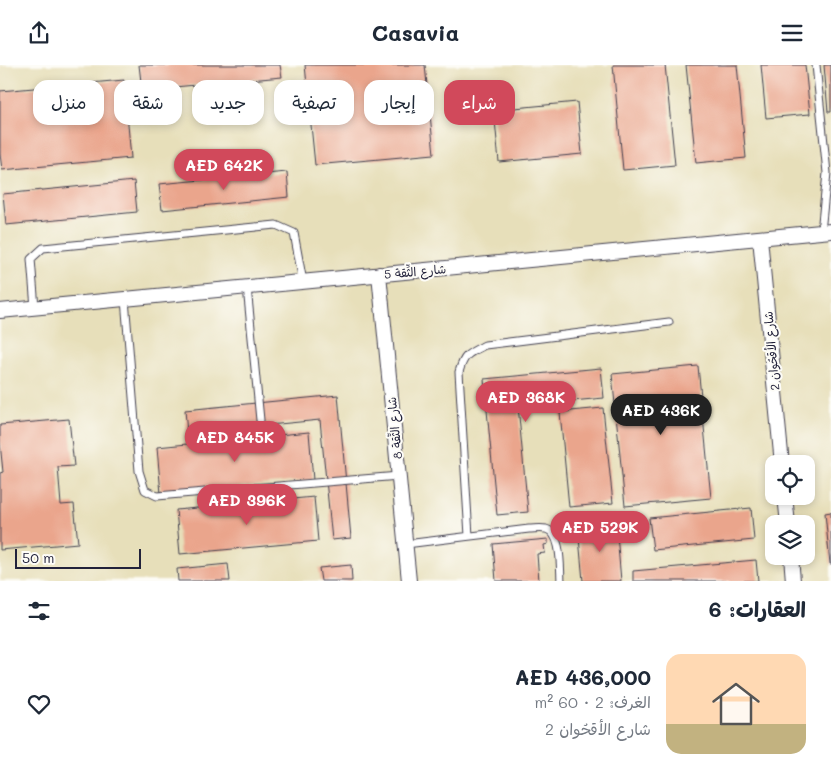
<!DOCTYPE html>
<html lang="ar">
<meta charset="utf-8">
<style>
body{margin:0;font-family:Mali,"Playpen Sans Arabic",sans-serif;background:#f2f2f3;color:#1f2937;direction:rtl;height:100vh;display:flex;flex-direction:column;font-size:19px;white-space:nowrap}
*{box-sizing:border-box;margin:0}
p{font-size:16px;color:#747a83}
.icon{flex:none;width:28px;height:28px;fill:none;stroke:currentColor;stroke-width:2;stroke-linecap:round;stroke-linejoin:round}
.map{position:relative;height:516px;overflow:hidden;direction:ltr}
.side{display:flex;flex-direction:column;background:#fff;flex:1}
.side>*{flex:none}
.top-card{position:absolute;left:15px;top:15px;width:500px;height:45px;direction:rtl;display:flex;gap:10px}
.fabs{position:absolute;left:765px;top:390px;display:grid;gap:10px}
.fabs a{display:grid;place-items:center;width:50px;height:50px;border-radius:10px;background:#fff;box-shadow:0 2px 8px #0003;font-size:25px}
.scale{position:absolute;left:15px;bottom:12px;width:126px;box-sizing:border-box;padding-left:5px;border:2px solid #22223b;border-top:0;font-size:14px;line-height:18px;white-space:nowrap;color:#22223b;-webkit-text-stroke:4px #fdfcf7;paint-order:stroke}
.price{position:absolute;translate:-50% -42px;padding:0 11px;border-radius:18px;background:#d1495b;color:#fff;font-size:16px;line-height:32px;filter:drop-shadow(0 1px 2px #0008)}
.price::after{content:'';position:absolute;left:50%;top:30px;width:15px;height:11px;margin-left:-8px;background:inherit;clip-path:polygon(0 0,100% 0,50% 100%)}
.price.current{background:#222;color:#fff}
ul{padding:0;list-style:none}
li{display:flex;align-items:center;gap:15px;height:125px;padding:0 25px}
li+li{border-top:1px solid #e0e1e3}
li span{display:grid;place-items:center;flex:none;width:140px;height:100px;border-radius:15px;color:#555}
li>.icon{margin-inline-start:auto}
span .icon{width:60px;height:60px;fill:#fffc;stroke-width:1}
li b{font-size:21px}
h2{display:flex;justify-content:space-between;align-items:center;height:60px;padding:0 25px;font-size:21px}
.pill{padding:0 18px;border-radius:15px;background:#fff;box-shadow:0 2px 8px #0003;font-size:18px;line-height:45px}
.pill.current{background:#d1495b;color:#fff}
header{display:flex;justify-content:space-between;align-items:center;height:65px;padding:0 25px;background:#fff;font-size:22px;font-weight:700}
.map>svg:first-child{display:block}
.building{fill:#eaa58c}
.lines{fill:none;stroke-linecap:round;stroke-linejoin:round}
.service-casing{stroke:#403e4e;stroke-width:9}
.minor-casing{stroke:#403e4e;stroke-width:16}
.service{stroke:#fff;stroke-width:7}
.minor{stroke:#fff;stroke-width:14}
.labels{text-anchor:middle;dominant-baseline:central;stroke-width:4;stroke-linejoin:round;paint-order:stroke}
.street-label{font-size:12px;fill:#22223b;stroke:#fdfcf7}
</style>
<header><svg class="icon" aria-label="menu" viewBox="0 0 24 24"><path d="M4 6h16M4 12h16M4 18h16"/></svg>Casavia<svg class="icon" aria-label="share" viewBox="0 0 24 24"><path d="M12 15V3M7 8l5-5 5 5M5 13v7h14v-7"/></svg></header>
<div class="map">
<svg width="831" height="516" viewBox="0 0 831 516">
<rect width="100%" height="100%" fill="#fdfcf7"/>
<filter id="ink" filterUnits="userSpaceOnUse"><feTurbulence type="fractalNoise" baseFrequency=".02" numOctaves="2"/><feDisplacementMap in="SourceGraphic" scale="10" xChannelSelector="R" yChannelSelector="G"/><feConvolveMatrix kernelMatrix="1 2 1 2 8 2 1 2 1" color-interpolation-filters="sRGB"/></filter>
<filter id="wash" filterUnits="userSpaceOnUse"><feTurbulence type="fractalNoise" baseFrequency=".0096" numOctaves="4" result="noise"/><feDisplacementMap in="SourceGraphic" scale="20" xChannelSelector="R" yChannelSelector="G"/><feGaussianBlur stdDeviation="1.12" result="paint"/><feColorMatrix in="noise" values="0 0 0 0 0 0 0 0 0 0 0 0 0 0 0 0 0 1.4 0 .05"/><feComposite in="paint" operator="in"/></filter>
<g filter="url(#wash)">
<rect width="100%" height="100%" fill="#e7dfba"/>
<g id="blocks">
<path class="building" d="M 139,0 L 280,0 L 282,12 L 142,25 Z
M 305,0 L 425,0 L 434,89 L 315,100 Z
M 613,0 L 665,0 L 675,100 L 623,105 Z
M 686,0 L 737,0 L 746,93 L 696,98 Z
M 761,0 L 805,0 L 810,49 L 766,53 Z
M 824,0 L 831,0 L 831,47 L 828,47 Z
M 124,15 L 131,93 L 2,105 L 0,89 L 0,26 Z
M 577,37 L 582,89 L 499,97 L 494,45 Z
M 287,107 L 289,132 L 162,145 L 159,119 Z
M 134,116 L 137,147 L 6,160 L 3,129 Z
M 698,301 L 711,433 L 625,441 L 612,309 Z
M 601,303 L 604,333 L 518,341 L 528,447 L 497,450 L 484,314 Z
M 338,330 L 351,473 L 332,475 L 320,355 L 187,368 L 185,345 Z
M 603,343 L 613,438 L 569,442 L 560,347 Z
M 69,354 L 74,401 L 58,402 L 61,440 L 74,439 L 78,478 L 0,485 L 0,408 L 3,407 L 0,378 L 0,360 Z
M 309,367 L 313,415 L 161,429 L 157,382 Z
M 314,432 L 318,476 L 180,489 L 176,445 Z
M 751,443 L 754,475 L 653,485 L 649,453 Z
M 831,447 L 831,499 L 830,499 L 825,448 Z
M 616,458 L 621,516 L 583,516 L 578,462 Z
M 548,474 L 548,479 L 544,480 L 545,488 L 537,489 L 539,516 L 496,516 L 493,479 Z
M 756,495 L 758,516 L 633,516 L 633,506 Z
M 228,499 L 230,516 L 178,516 L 177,504 Z
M 351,500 L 352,516 L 321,516 L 319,503 Z"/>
</g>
</g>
<g filter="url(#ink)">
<use href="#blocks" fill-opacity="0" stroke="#403e4e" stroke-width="1"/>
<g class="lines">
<g class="service-casing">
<path id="service" d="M 816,0 L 827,108 L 821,167
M 247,222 L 260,355
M 125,234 L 139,406 L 145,425 L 157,431 L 399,411
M 35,243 L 31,194 L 43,183 L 276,160 L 294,168 L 303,217
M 469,471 L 459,307 C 464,289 469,288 485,280 L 669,257
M 406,479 L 529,464 C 534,464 541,463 546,464 C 562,468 560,502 561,516"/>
</g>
<g class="minor-casing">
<path id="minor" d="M 760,173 L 782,399
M 379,209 L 409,516
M 0,246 L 831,166
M 785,431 L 788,459
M 791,491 L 793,516"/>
</g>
<use href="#service" class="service"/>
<use href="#minor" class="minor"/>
</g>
</g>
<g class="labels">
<g class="street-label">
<text transform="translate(415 206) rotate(-5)">شارع الثِّقة 5</text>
<text transform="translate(771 286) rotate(-95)">شارع الأقحُوان 2</text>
<text transform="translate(394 363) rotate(-96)">شارع الثِّقة 8</text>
</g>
</g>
</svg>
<div class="fabs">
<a><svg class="icon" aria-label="locate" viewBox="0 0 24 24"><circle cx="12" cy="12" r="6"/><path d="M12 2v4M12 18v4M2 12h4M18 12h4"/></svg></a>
<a><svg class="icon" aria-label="layers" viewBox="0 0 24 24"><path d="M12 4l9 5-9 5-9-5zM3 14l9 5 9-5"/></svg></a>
</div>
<div class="scale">50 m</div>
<b class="price" style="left:224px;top:126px">AED 642K</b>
<b class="price" style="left:526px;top:358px">AED 368K</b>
<b class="price current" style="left:661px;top:371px">AED 436K</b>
<b class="price" style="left:235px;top:398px">AED 845K</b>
<b class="price" style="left:247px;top:461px">AED 396K</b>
<b class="price" style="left:600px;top:488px">AED 529K</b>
<div class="top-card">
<a class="pill current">شراء</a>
<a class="pill">إيجار</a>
<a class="pill">تصفية</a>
<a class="pill">جديد</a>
<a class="pill">شقة</a>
<a class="pill">منزل</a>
</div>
</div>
<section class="side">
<h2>العقارات: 6<svg class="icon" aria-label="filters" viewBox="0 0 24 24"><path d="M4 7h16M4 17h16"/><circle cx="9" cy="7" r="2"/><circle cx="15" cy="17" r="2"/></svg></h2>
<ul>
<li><span style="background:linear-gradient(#ffd9b3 70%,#c2b280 0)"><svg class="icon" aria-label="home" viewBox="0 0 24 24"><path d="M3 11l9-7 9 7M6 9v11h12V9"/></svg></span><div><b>AED 436,000</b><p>الغرف: 2 · 60 m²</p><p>شارع الأقحُوان 2</p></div><svg class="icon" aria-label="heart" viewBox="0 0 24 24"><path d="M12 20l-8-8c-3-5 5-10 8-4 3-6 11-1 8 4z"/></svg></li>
</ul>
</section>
